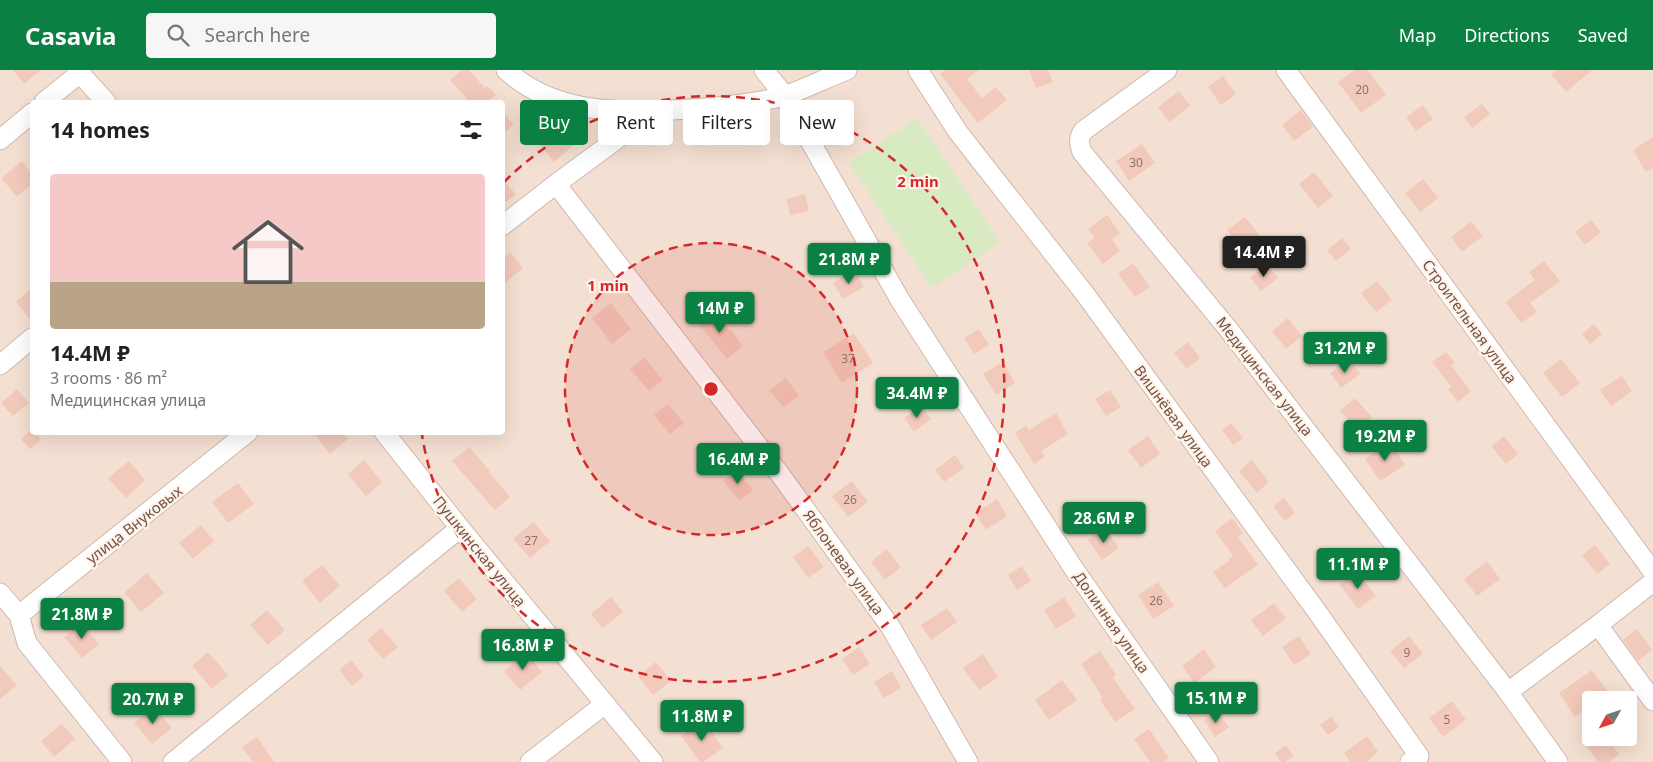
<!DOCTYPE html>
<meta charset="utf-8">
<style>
body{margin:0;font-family:"Noto Sans",sans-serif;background:#f6f6f6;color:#222;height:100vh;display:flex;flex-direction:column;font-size:19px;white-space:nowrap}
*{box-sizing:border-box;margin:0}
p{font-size:16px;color:#767676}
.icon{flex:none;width:28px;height:28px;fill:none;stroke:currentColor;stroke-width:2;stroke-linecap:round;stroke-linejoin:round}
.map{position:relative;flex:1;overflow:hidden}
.details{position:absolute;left:30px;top:30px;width:475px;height:335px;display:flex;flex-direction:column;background:#fff;border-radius:5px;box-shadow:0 5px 20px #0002}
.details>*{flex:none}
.guide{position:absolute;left:520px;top:30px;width:475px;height:45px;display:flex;gap:10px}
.needle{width:32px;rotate:230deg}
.controls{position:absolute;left:1582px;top:621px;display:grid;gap:10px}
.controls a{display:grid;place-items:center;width:55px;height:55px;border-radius:5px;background:#fff;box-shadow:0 5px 20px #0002;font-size:25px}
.price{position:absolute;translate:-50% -42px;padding:0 11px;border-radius:5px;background:#0b8043;color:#fff;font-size:16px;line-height:32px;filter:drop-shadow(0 1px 2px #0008)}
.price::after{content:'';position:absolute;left:50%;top:30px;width:15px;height:11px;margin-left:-8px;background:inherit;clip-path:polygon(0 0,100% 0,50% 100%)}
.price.current{background:#222;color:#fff}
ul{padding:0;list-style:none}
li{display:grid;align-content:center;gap:10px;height:265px;padding:0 20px}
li+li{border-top:1px solid #e0e0e0}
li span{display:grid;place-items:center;height:155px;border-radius:5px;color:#555}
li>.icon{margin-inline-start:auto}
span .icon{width:90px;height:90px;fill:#fffc;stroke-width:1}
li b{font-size:21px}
h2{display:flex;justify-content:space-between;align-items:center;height:60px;padding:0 20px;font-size:21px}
.chip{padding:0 18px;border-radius:5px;background:#fff;box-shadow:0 5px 20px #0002;font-size:18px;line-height:45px}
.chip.current{background:#0b8043;color:#fff}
header{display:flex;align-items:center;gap:30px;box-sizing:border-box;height:70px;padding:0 25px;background:#0b8043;color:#fff}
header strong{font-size:24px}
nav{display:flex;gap:28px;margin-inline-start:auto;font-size:18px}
.search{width:350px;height:45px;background:#f6f6f6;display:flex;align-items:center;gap:12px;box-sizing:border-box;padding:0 18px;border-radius:5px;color:#767676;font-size:19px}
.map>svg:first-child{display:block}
.residential{fill:#f4e0d2;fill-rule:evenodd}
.green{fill:#d7eac2}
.building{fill:#f2cabb}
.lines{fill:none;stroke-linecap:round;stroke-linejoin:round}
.minor-casing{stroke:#d0b8ad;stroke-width:21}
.minor{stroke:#fff;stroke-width:19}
.ring{fill:none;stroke:#d62828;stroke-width:2.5;stroke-dasharray:9 6}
.labels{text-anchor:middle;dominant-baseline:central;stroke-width:4.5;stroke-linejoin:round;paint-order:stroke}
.number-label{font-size:12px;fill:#947166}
.street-label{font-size:15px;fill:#755349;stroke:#fff4ea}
.centre{fill:#d62828;stroke:#fff4ea;stroke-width:2.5}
.ring-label{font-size:15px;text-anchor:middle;font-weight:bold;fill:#d62828;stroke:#fff4ea;stroke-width:4.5;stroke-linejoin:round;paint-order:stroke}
</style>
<header>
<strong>Casavia</strong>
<div class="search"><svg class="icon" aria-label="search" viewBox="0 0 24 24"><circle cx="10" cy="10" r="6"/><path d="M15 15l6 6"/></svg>Search here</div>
<nav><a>Map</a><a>Directions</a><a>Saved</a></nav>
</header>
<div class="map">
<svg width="1653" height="692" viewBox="0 0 1653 692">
<rect width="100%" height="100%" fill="#fcf0e4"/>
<path class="residential" d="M 0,0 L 1653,0 L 1653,692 L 0,692 ZM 32,32 L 502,32 L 502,362 L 32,362 ZM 1591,630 L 1629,630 L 1629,668 L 1591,668 Z"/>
<path class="green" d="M 917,48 L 1000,172 L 932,218 L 849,93 Z"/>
<path class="building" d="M 13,0 L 41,0 L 24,14 Z
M 462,0 L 469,0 L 485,18 L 488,16 L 496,25 L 486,32 L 470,32 L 450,10 Z
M 945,0 L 979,0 L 967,9 L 982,28 L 996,17 L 1007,30 L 978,53 L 940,4 Z
M 1029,0 L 1048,0 L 1053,12 L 1036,18 Z
M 1355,0 L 1368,0 L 1386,25 L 1361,43 L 1338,12 Z
M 1556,0 L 1592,0 L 1566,22 L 1551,4 Z
M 1223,6 L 1236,24 L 1221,35 L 1208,17 Z
M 1179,21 L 1190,36 L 1169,52 L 1158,37 Z
M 1482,34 L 1490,44 L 1472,58 L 1464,47 Z
M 1423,35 L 1433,49 L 1416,61 L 1406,47 Z
M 1301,40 L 1313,57 L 1294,71 L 1282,55 Z
M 502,41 L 514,55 L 502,64 Z
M 560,56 L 575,74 L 554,92 L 539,73 Z
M 1653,67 L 1653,98 L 1646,102 L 1633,80 Z
M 1142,74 L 1155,93 L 1129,111 L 1116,91 Z
M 22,91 L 32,104 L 32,114 L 17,127 L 1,108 Z
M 1314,102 L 1333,126 L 1318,138 L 1299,114 Z
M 502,109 L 516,124 L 502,135 Z
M 1423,109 L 1438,128 L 1420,142 L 1405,123 Z
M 805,124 L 809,141 L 790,145 L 786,129 Z
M 1107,145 L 1120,163 L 1112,169 L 1120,181 L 1103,194 L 1087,173 L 1095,168 L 1088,159 Z
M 1245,147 L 1261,167 L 1243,181 L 1227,160 Z
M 1591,150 L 1601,162 L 1585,175 L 1575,162 Z
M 1471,151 L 1483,166 L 1462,182 L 1451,167 Z
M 1342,168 L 1351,179 L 1336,191 L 1327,180 Z
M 510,182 L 523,198 L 502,216 L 502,189 Z
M 1544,191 L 1560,211 L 1530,233 L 1537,242 L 1521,253 L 1506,232 L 1535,210 L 1529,202 Z
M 1133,193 L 1150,217 L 1135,227 L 1118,204 Z
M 1267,194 L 1278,208 L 1261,221 L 1250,207 Z
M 854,200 L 864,217 L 843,229 L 833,213 Z
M 1377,211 L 1392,230 L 1376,242 L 1361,223 Z
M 32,218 L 32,252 L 16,232 Z
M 611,233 L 631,259 L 612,274 L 592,248 Z
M 713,239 L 730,261 L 731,260 L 743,276 L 727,289 L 697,252 Z
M 1288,248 L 1302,266 L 1286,279 L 1272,261 Z
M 1594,254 L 1602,264 L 1590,274 L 1582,264 Z
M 979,259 L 989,275 L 974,284 L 964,268 Z
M 854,263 L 873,293 L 842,313 L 823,282 Z
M 1188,272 L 1200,288 L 1187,299 L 1174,283 Z
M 1446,282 L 1455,293 L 1451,296 L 1471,321 L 1458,332 L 1448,319 L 1451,316 L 1432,292 Z
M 644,287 L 663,310 L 649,321 L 630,299 Z
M 1349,289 L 1360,304 L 1341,318 L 1330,303 Z
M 1561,289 L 1580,313 L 1562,327 L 1543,303 Z
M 1003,292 L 1015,313 L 996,325 L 983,304 Z
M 1622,306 L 1632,321 L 1611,336 L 1600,320 Z
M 786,308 L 799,326 L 783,337 L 769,320 Z
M 17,319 L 29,333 L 13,346 L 1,333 Z
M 1110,320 L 1121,337 L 1106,346 L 1095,329 Z
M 1355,328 L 1372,347 L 1357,360 L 1340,340 Z
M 668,334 L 684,353 L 670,364 L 654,345 Z
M 921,336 L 931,349 L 914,362 L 904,348 Z
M 1056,343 L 1068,364 L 1041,381 L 1045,386 L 1034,394 L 1015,363 L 1026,355 L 1029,360 Z
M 1231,353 L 1243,368 L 1233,375 L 1222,360 Z
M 32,359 L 32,362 L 35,362 L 41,369 L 30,379 L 21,369 Z
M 313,362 L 343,362 L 348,369 L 330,384 Z
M 1148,366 L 1160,384 L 1141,398 L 1128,380 Z
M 1504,366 L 1518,384 L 1506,394 L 1491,376 Z
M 1390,372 L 1405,395 L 1380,411 L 1365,389 Z
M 469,377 L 490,401 L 489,402 L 510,427 L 495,440 L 452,391 Z
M 955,385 L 964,398 L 944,412 L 935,400 Z
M 364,390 L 382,412 L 366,426 L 348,404 Z
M 1252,390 L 1269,412 L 1257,423 L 1239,401 Z
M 129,391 L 145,410 L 126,428 L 108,408 Z
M 737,400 L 753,420 L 740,431 L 723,411 Z
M 852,411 L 868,432 L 848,447 L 832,426 Z
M 238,413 L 254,434 L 228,453 L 212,432 Z
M 1284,428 L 1295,443 L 1285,451 L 1273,436 Z
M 997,429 L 1007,446 L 986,460 L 975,443 Z
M 1232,448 L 1243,463 L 1238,467 L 1258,495 L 1225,518 L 1213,502 L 1230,490 L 1229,489 L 1233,486 L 1215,461 Z
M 533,452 L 550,471 L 530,488 L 513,469 Z
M 201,455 L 214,471 L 193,489 L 179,473 Z
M 1105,458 L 1119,478 L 1102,490 L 1088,470 Z
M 1595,475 L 1610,494 L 1597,504 L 1582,485 Z
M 808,476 L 824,497 L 808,508 L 793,487 Z
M 886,479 L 901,497 L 885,510 L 871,492 Z
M 1487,491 L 1500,509 L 1477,526 L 1464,509 Z
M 322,495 L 340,516 L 320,533 L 302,511 Z
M 1022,496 L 1031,511 L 1017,520 L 1008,505 Z
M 1358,502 L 1376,526 L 1358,539 L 1340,515 Z
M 147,503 L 164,523 L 141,542 L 124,523 Z
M 459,508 L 477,529 L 462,542 L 444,521 Z
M 1158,512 L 1174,536 L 1153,549 L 1138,525 Z
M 611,527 L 623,542 L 603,558 L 591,544 Z
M 1064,527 L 1076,546 L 1056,559 L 1044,540 Z
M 1274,533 L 1286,548 L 1263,566 L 1251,550 Z
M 947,538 L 957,552 L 931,570 L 921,555 Z
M 267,540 L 285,560 L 268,575 L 250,555 Z
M 82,553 L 99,574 L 82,588 L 64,567 Z
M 381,558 L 398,577 L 383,589 L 367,570 Z
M 1637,559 L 1652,580 L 1638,591 L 1623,570 Z
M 1299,566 L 1311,584 L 1294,595 L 1282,577 Z
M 1409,566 L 1423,584 L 1404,598 L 1390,581 Z
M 859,577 L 870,594 L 853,605 L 842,589 Z
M 1204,579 L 1216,597 L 1194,613 L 1182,596 Z
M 1100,581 L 1116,605 L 1113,608 L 1135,639 L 1115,652 L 1100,630 L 1103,628 L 1081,594 Z
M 208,582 L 228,605 L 212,619 L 192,596 Z
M 526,582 L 542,602 L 520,620 L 504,601 Z
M 983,584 L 998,607 L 979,620 L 963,598 Z
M 351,590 L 364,606 L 352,616 L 339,600 Z
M 656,592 L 671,611 L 653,625 L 638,606 Z
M 0,596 L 17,615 L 0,629 Z
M 1592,600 L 1609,623 L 1599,630 L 1591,630 L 1591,635 L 1575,647 L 1559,623 Z
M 892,601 L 901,618 L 884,628 L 874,612 Z
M 1062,610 L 1077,630 L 1049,650 L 1035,630 Z
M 1452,631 L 1466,650 L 1443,667 L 1429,648 Z
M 153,636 L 172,658 L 152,674 L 134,653 Z
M 1217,641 L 1229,657 L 1215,667 L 1204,650 Z
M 1331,646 L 1339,657 L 1328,665 L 1320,655 Z
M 703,650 L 723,678 L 703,692 L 700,692 L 681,666 Z
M 62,654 L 75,669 L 54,687 L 41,671 Z
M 1149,659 L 1169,688 L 1163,692 L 1150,692 L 1134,669 Z
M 1367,666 L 1378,682 L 1366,692 L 1350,692 L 1344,683 Z
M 257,667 L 274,692 L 253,692 L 242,677 Z
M 1600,668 L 1607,668 L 1619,684 L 1609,692 L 1598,692 L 1587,677 Z
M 1286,675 L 1294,686 L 1285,692 L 1281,692 L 1275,683 Z"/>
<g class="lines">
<g class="minor-casing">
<path id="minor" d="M 77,0 L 106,32
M 506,0 C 556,46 626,43 690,39 C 721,37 754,34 784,26 C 805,19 826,8 847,0
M 764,0 L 784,25 L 900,230 L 1074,499 L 1209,692
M 918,0 L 958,62 L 1085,224 L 1318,543 L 1419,686 L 1410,692
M 1167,0 L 1083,61 C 1078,69 1079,73 1082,82 L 1229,260 L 1508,622 L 1558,692
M 1286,0 L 1653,502
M 44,32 L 80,3
M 0,70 L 32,43
M 556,114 L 779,403 L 890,556 L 968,692
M 502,156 L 556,114 L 655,41
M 0,295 L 32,268
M 384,362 L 460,458 L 653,692
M 0,523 L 19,545 L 27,573 L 122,692
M 19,545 L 248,362
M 1598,555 L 1653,631
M 1508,622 L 1598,555 L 1653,512
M 173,692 L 460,458
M 530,692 L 605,634"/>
</g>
<use href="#minor" class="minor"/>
</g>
<circle cx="711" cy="319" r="146" fill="#d62828" fill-opacity=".12"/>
<g class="ring">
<circle cx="711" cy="319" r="146"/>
<path d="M504 112A293 293 0 1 1 422 365"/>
</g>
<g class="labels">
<g class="number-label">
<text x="1362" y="19">20</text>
<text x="1136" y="92">30</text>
<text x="848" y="288">37</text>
<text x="850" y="429">26</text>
<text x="531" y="470">27</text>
<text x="1156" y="530">26</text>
<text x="1407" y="582">9</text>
<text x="1447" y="649">5</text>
</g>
<g class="street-label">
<text transform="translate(1470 251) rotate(54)">Строительная улица</text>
<text transform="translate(1265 306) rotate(52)">Медицинская улица</text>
<text transform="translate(1174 346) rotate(54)">Вишнёвая улица</text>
<text transform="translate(134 454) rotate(-38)">улица Внуковых</text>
<text transform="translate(480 481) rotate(51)">Пушкинская улица</text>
<text transform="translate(844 492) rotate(54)">Яблоневая улица</text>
<text transform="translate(1112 552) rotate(55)">Долинная улица</text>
</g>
</g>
<circle cx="711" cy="319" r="8" class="centre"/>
<g class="ring-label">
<text x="918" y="117">2 min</text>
<text x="608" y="221">1 min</text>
</g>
</svg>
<div class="controls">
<a><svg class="needle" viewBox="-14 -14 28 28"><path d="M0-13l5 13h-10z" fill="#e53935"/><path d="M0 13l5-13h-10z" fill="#767676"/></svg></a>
</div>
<b class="price current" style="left:1264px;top:208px">14.4M ₽</b>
<b class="price" style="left:849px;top:215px">21.8M ₽</b>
<b class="price" style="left:720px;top:264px">14M ₽</b>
<b class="price" style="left:1345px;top:304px">31.2M ₽</b>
<b class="price" style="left:917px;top:349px">34.4M ₽</b>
<b class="price" style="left:1385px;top:392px">19.2M ₽</b>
<b class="price" style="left:738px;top:415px">16.4M ₽</b>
<b class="price" style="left:1104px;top:474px">28.6M ₽</b>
<b class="price" style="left:1358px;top:520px">11.1M ₽</b>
<b class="price" style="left:82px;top:570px">21.8M ₽</b>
<b class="price" style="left:523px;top:601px">16.8M ₽</b>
<b class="price" style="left:1216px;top:654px">15.1M ₽</b>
<b class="price" style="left:153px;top:655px">20.7M ₽</b>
<b class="price" style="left:702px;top:672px">11.8M ₽</b>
<div class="guide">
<a class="chip current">Buy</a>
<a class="chip">Rent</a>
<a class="chip">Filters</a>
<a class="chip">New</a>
</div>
<section class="details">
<h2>14 homes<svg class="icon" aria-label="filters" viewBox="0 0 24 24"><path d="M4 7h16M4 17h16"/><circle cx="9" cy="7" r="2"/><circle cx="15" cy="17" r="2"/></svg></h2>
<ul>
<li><span style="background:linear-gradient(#f6c9c9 70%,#b9a48a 0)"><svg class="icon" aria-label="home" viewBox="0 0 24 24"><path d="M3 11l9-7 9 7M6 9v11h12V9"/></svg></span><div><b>14.4M ₽</b><p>3 rooms · 86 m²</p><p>Медицинская улица</p></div></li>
</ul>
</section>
</div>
